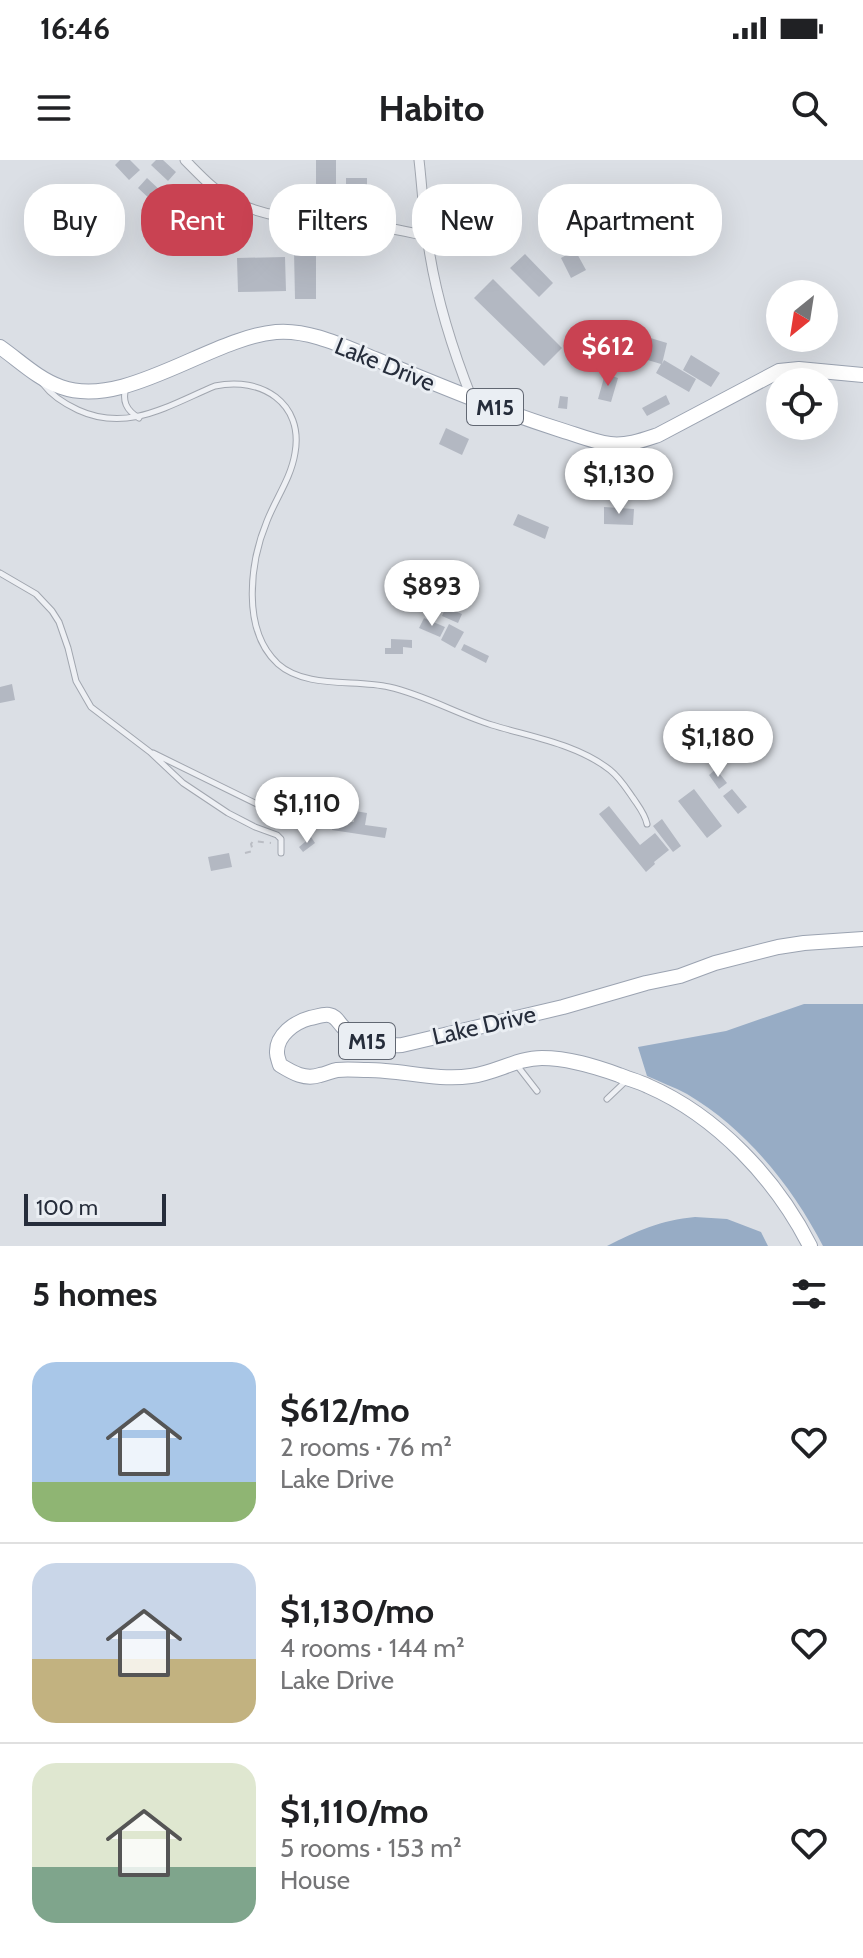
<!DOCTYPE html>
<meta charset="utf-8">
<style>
body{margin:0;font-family:Cabin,sans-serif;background:#f2f2f2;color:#202124;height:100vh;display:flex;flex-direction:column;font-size:30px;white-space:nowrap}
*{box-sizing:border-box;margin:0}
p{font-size:26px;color:#757577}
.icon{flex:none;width:44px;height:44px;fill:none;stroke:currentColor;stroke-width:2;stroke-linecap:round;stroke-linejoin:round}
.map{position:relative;height:1086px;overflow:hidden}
.drawer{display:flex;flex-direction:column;background:#fff;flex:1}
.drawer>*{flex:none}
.banner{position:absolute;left:24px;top:24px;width:816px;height:72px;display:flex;gap:16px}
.needle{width:52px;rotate:210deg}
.buttons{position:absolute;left:766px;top:120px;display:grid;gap:16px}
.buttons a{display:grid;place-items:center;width:72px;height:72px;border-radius:50%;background:#fff;box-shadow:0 8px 32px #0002;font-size:40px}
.scale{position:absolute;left:24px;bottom:20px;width:142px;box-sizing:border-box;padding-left:8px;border:4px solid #262d3b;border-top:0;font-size:22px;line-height:28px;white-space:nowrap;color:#262d3b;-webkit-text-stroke:6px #eaeef3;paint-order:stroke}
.price{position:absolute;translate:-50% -68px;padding:0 18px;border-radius:28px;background:#fff;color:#222;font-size:26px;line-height:52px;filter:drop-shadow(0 2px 4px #0008)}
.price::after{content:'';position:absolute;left:50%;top:48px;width:24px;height:18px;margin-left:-12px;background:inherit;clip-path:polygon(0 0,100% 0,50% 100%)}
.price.current{background:#c94252;color:#fff}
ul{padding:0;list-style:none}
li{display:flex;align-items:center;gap:24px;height:200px;padding:0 32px}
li+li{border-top:2px solid #e0e0e0}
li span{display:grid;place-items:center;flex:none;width:224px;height:160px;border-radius:24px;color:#555}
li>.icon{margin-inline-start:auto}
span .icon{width:96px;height:96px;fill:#fffc;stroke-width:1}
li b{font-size:34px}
h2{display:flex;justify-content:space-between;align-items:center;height:96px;padding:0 32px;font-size:34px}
.chip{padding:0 28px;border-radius:32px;background:#fff;box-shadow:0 8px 32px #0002;font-size:28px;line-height:72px}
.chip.current{background:#c94252;color:#fff}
.status{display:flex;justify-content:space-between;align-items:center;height:56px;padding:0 40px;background:#fff;direction:ltr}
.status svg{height:22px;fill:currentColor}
header{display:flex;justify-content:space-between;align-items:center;height:104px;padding:0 32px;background:#fff;font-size:36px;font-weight:700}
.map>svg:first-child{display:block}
.water{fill:#97acc5}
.building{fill:#b3b8c2}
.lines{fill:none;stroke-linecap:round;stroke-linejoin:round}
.lane-casing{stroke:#a1a6af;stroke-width:7}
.street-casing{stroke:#a1a6af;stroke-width:11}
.primary-casing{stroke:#9ba3b1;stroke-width:16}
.path{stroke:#babdc4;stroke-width:2;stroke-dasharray:6 6;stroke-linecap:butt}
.lane{stroke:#eef0f4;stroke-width:5}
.street{stroke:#eef0f4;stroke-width:9}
.primary{stroke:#fff;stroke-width:14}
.labels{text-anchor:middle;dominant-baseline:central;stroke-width:6;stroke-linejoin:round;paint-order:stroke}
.shield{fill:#eaeef3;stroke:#616772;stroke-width:2}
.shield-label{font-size:22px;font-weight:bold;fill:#262d3b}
.street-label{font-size:24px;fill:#262d3b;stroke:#eaeef3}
</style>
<div class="status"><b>16:46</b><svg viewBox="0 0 49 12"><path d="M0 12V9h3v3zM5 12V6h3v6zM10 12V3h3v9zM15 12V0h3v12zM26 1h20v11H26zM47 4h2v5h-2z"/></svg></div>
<header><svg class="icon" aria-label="menu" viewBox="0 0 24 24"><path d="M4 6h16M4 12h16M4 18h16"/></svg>Habito<svg class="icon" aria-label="search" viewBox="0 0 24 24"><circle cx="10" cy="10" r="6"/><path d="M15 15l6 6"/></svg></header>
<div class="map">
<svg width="863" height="1086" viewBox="0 0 863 1086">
<rect width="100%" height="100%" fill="#dbdfe5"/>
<path class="water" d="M 804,844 L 863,844 L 863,1086 L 823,1086 C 792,1026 746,969 687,934 C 674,927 660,922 647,916 L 638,887 L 726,871 Z
M 695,1057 L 727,1059 L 761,1072 L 768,1086 L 607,1086 C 637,1071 661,1060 695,1057 Z"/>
<path class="building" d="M 120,0 L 130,0 L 140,10 L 129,20 L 115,5 Z
M 156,0 L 163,0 L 176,12 L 168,21 L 151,5 Z
M 316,0 L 336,0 L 336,47 L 316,47 Z
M 147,18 L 162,32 L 153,42 L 138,28 Z
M 346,18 L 367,18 L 367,38 L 346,38 Z
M 627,40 L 644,42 L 640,70 L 624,68 Z
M 176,64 L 186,72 L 174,84 L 165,76 Z
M 575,90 L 586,110 L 571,118 L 561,98 Z
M 294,91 L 316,91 L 316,139 L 295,139 Z
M 525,94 L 553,123 L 539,137 L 510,108 Z
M 285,97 L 286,131 L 238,132 L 237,98 Z
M 493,119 L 562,188 L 544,206 L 474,138 Z
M 607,172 L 624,176 L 614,214 L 598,210 Z
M 637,174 L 667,183 L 662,204 L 664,200 L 696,219 L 689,232 L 656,213 L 661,204 L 631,195 Z
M 691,195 L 720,213 L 711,227 L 683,210 Z
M 605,214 L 618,218 L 611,242 L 598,239 Z
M 666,235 L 670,244 L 647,256 L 642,248 Z
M 560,236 L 568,237 L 567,249 L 558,248 Z
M 446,268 L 469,279 L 462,295 L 439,284 Z
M 606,306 L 617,308 L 616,317 L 605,316 Z
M 604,347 L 634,349 L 633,365 L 604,364 Z
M 518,354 L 549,367 L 545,379 L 513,365 Z
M 446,447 L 462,454 L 458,463 L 442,456 Z
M 424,458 L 445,467 L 440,477 L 419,468 Z
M 449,464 L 464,472 L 455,488 L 441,480 Z
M 391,479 L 412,480 L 412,488 L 403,487 L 403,494 L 385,494 L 385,488 L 391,488 Z
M 464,484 L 489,496 L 486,503 L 461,490 Z
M 12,524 L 15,540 L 0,543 L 0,527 Z
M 716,609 L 727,623 L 719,629 L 709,615 Z
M 694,629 L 722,666 L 707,678 L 678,641 Z
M 732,629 L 747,647 L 738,654 L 723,636 Z
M 609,646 L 640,685 L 655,673 L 669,690 L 654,702 L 655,704 L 646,712 L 599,654 Z
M 355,651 L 367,653 L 365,665 L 387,668 L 385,678 L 332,670 L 334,660 L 354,662 Z
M 662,659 L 681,686 L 673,692 L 653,666 Z
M 311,677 L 315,683 L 303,692 L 299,687 Z
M 229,693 L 232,707 L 211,711 L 208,697 Z"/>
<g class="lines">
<g class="lane-casing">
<path id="lane" d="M 43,224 C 52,236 63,243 78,250 C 128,273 169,245 215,226 C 261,216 304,243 295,293 C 291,318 276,338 267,361 C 250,402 241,470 278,504 C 306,529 356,519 389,527 C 425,535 457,554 492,565 C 531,577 577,584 610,610 C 620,618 626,628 633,638 C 639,647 645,654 647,664
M 126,227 C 122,241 126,250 139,258
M 0,413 L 36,434 L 52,451 L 59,462 L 68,488 L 76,521 L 91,547 L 150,592 L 183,623 L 228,653 L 255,667 L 277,675 L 281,679 L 281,693
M 153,593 L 263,647 L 308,665
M 516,904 L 537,931
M 607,939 L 628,919"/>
</g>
<g class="street-casing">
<path id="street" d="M 185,0 C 200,15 217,34 237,43 C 276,61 312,59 353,63 C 378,65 403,71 427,76
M 419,0 C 422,25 423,50 427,75 C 434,132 451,186 472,239"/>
</g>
<g class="primary-casing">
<path id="primary" d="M 0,187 C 20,201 38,219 61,227 C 125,250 210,178 276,172 C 309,169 345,187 375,199 C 436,224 495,249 558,269 C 575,274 593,282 610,284 C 627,286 643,280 658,275 L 779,211 L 799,209 L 863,215
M 810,1086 C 776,1019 717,956 648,926 C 638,921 628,919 619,915 C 594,906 568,898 542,898 C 517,898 496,913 471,916 C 437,921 402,910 368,910 C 358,910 347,909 337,910 C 331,911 326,914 320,915 C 305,920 293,913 280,905 C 279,901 277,897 277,893 C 276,875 295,862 310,858 C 316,857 323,854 329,855 C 336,856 338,862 343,867 C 357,883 381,886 402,885 L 563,847 L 646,823 L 680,816 L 715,803 L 778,787 L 804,783 L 863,779"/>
</g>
<path class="path" d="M 245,693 L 253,691 L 251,684 L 253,681 L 271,683"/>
<use href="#lane" class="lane"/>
<use href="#street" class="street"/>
<use href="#primary" class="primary"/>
</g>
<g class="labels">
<g class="shield">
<rect x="467" y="229" width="56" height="36" rx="6"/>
<rect x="339" y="863" width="56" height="36" rx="6"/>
</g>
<g class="shield-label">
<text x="495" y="247">M15</text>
<text x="367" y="881">M15</text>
</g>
<g class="street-label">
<text transform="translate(385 204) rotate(22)">Lake Drive</text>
<text transform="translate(484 865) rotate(-13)">Lake Drive</text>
</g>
</g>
</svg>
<div class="buttons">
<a><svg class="needle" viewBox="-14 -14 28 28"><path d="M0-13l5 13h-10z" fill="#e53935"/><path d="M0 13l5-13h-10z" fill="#757577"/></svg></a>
<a><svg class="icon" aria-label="locate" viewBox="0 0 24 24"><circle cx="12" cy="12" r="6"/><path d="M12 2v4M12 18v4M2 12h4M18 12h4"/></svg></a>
</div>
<div class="scale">100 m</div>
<b class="price current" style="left:608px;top:228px">$612</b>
<b class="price" style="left:619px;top:356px">$1,130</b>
<b class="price" style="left:432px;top:468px">$893</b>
<b class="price" style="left:718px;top:619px">$1,180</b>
<b class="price" style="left:307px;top:685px">$1,110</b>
<div class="banner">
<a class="chip">Buy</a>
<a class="chip current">Rent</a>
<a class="chip">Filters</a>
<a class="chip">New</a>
<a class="chip">Apartment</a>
</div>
</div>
<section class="drawer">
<h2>5 homes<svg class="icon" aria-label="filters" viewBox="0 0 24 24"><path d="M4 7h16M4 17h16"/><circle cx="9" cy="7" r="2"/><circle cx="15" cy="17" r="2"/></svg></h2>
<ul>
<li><span style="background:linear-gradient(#a9c7e8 75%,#8fb573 0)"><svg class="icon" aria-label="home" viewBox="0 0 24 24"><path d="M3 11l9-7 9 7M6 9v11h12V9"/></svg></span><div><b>$612/mo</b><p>2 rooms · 76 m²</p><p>Lake Drive</p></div><svg class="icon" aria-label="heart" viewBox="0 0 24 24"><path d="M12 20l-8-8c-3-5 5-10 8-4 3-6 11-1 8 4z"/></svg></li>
<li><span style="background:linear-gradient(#c9d6e8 60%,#c2b280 0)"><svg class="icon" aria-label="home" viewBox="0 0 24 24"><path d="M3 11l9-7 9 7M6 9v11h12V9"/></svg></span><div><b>$1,130/mo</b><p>4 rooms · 144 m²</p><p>Lake Drive</p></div><svg class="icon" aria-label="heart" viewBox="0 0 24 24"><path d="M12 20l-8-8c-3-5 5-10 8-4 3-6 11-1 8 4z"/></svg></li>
<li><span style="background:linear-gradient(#dfe7d0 65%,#7fa58c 0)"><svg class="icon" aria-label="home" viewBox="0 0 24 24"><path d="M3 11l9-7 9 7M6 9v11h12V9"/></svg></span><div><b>$1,110/mo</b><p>5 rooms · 153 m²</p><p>House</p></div><svg class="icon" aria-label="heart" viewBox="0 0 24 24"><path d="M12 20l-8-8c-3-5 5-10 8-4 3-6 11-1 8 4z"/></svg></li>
</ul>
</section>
